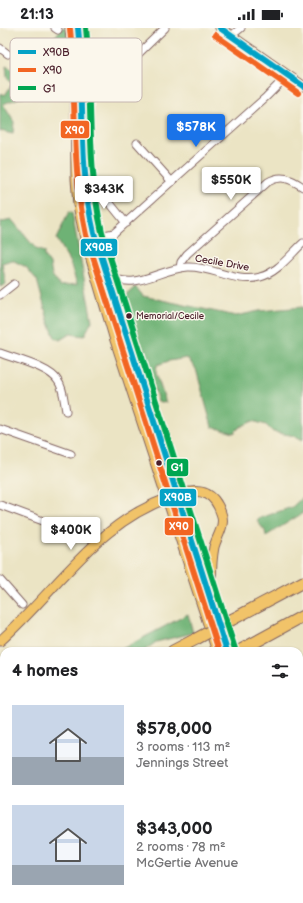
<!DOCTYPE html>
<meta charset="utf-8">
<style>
body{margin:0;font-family:"Balsamiq Sans",sans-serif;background:#f2f2f2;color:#202124;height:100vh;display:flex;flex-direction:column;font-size:15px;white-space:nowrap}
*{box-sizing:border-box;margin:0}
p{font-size:13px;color:#757577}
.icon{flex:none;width:22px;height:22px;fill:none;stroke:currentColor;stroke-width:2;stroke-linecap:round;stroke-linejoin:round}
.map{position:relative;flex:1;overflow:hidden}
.details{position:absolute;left:0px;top:619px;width:303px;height:256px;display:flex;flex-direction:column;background:#fff;border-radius:12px 12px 0 0;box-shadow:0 1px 3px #0004}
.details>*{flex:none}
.price{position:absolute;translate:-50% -34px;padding:0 9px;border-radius:4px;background:#fff;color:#222;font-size:13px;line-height:26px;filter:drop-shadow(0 1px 2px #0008)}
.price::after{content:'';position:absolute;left:50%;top:24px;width:12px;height:9px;margin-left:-6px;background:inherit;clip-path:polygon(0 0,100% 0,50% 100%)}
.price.on{background:#1a73e8;color:#fff}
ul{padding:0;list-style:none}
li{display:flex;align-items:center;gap:12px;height:100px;padding:0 12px}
li span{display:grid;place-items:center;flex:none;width:112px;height:80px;border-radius:0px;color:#555}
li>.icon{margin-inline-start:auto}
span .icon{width:48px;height:48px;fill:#fffc;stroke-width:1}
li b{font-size:17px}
h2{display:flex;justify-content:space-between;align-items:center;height:48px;padding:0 12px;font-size:17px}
.status{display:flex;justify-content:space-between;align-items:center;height:28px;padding:0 20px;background:#fff;direction:ltr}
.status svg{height:11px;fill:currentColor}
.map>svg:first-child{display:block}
.forest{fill:#6eb275;stroke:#5c6850}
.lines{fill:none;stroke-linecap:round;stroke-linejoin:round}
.minor-casing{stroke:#826461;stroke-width:9}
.major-casing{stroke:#826461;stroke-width:11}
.highway-casing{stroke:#826461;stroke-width:13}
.minor{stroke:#fff;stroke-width:7}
.major{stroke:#f1c369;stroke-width:9}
.highway{stroke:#f1c369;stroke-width:11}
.highway-bridge-casing{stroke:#826461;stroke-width:13;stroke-linecap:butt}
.highway-bridge{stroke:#f1c369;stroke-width:11}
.bus-1-casing{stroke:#fbf7ec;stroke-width:9}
.bus-2-casing{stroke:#fbf7ec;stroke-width:9}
.bus-3-casing{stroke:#fbf7ec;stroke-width:9}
.bus-1{stroke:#04a2c6;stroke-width:6}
.bus-2{stroke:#f26522;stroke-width:6}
.bus-3{stroke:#00a651;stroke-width:6}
.bus-dot{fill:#4a1f2b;stroke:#fbf7ec;stroke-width:1.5}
.labels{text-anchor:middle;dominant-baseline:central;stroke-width:3;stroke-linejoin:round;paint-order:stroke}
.bus-label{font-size:9px;fill:#4a1f2b;stroke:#fbf7ec;text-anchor:start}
.street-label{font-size:10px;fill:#4a1f2b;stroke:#fbf7ec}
.key{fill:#fbf7ec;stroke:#c6b6b2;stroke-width:1}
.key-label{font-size:11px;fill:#4a1f2b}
.line-badge{stroke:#fbf7ec;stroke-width:1.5}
.badge-label{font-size:11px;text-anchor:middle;font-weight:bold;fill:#fff}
</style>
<div class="status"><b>21:13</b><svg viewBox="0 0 49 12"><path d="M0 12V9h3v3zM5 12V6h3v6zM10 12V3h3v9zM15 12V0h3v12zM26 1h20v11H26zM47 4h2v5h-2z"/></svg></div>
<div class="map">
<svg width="303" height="875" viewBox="0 0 303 875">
<rect width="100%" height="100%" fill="#fbf7ec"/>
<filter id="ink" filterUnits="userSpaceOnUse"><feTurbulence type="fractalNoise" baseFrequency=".025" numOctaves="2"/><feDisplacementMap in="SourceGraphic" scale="8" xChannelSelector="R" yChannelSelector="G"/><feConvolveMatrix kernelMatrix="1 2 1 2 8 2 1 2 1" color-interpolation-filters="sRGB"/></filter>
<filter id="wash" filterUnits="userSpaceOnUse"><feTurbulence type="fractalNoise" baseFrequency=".012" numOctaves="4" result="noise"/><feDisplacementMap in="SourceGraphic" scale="16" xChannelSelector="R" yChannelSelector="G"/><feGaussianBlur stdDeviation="0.9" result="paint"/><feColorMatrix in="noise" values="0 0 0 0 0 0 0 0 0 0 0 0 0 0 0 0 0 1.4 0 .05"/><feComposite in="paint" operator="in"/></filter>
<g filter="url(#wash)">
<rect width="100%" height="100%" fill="#ebe4c4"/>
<path class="forest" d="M 62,0 L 67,0 L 69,18 L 53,35 L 39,35 L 34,40 L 19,34 L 25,24 L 21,10 L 32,22 L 48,17 Z
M 6,38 L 28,49 L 27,67 L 3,76 L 14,94 L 13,106 L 0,103 L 0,65 L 5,67 L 12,56 L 7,49 Z
M 69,184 L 72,185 L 92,293 L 84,308 L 70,306 L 60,312 L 55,310 L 48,292 L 37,252 L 26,239 L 12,232 L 2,235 L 6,256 L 0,259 L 0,192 L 2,194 L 12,192 L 36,221 L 44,224 L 44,228 L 50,236 L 52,247 L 60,258 L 77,256 L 70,235 L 56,211 Z
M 136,259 L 143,268 L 236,288 L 259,283 L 303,279 L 303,412 L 295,408 L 273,404 L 266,397 L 253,393 L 240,399 L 234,405 L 212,399 L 196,341 L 187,330 L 169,333 L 157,337 L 156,345 L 166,375 L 158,373 L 124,270 Z
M 303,469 L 303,485 L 266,508 L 265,503 L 257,493 L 260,490 L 292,479 Z
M 188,586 L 193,605 L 156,614 L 144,623 L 118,623 Z
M 4,759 L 4,807 L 0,806 L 0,761 Z"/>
</g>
<g filter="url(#ink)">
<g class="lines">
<g class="minor-casing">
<path id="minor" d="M 55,0 L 58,2
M 231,8 L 241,0
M 0,20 L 8,26
M 133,31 L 165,0
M 137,115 L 172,154
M 96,158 L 126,195
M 92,200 L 104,207 L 114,205
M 100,227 L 105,216 L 114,205 L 266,69 L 288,47
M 180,240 L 181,234 L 187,226 L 268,154 C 281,146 291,151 303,159
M 106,246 C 135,265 157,241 188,239 C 212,238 236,256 260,249 C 277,245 290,227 303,215
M 0,267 L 14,256
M 0,325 C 15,331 50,339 58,353 C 64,361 64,374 66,383
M 0,401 L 71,426
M 0,477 L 78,506
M 0,552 L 22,577"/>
</g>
<g class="major-casing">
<path id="major" d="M 70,0 L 75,53 L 76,151 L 78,177 L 85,211 L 114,309 L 217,623
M 78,0 C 84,48 81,96 84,144 C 86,168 90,191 96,214 L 227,623
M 220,0 L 303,58
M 0,613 C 59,561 100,488 181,466 C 201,460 214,464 221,485 C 226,497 217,508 214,519 C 211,535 211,549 212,565
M 299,841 L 303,852
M 298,871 L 299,875"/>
</g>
<g class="highway-casing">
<path id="highway" d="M 233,591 L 303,554
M 173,623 L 196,611
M 239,623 L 303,588
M 0,715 L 4,713
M 0,750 L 4,748"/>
</g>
<use href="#minor" class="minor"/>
<use href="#major" class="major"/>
<use href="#highway" class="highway"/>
<g class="highway-bridge-casing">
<path id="highway-bridge" d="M 196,611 L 233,591"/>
</g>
<use href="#highway-bridge" class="highway-bridge"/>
<g class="bus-1-casing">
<path id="bus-1" d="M 78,0 C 85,69 78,138 94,205 L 227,623
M 220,0 L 303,58"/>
</g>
<g class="bus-2-casing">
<path id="bus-2" d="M 70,1 C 77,70 71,139 86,207 L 219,623
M 215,7 L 298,65"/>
</g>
<g class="bus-3-casing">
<path id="bus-3" d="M 86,0 C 93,68 86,136 102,204 L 235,621"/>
</g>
<use href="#bus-1" class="bus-1"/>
<use href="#bus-2" class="bus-2"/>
<use href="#bus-3" class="bus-3"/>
</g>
</g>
<g class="bus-dot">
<circle cx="129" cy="288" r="3.5"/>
<circle cx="159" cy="435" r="3.5"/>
</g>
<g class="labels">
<g class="bus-label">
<text x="136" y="288">Memorial/Cecile</text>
</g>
<g class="street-label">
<text transform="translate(222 235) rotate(10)">Cecile Drive</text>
</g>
</g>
<rect x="10" y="10" width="132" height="64" rx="6" class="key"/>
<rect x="18" y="22" width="18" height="4" fill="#04a2c6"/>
<rect x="18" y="40" width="18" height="4" fill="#f26522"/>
<rect x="18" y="58" width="18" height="4" fill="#00a651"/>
<g class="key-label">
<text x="43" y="28">X90B</text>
<text x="43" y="46">X90</text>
<text x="43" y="64">G1</text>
</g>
<g class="line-badge">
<rect x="60" y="92" width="30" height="19" rx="4" fill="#f26522"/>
<rect x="80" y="210" width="38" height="19" rx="4" fill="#04a2c6"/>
<rect x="166" y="430" width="23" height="19" rx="4" fill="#00a651"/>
<rect x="159" y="460" width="38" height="19" rx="4" fill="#04a2c6"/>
<rect x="164" y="489" width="30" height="19" rx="4" fill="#f26522"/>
</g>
<g class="badge-label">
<text x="75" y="106">X90</text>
<text x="99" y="223">X90B</text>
<text x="177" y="443">G1</text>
<text x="178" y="473">X90B</text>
<text x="179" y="502">X90</text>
</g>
</svg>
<b class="price on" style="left:196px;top:120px">$578K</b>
<b class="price" style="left:231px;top:173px">$550K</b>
<b class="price" style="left:104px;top:182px">$343K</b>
<b class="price" style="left:71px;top:523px">$400K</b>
<section class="details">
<h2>4 homes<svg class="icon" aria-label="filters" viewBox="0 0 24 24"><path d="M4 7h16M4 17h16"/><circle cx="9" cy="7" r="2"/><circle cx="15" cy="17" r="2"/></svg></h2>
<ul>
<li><span style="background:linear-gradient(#c9d6e8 65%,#9aa5b1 0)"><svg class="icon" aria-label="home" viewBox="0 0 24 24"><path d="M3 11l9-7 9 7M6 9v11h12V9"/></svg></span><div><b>$578,000</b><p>3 rooms · 113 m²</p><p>Jennings Street</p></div></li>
<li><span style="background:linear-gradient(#c9d6e8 75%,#9aa5b1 0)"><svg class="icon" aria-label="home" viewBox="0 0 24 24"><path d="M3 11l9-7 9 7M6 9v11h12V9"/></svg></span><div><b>$343,000</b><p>2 rooms · 78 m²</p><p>McGertie Avenue</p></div></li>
</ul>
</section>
</div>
